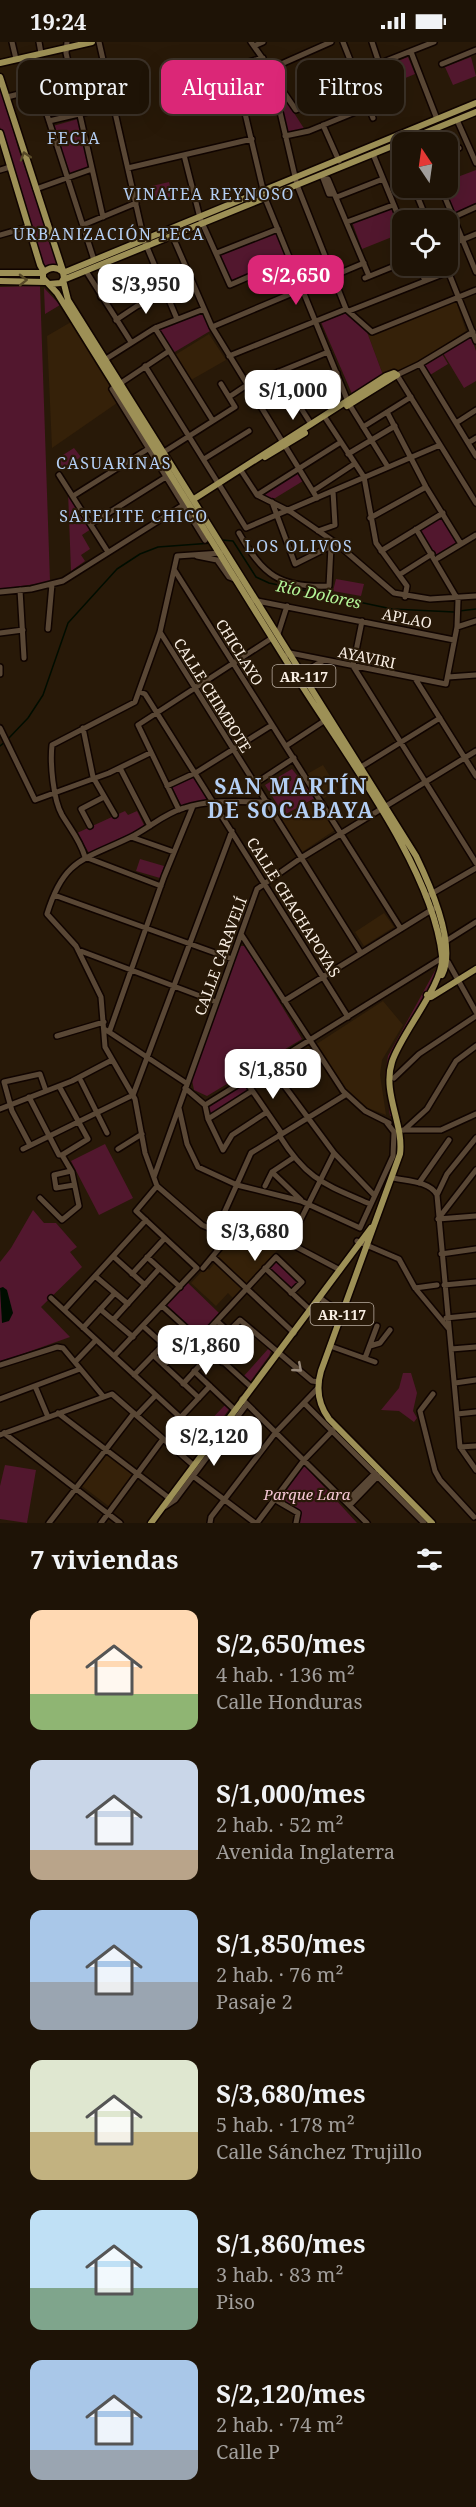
<!DOCTYPE html>
<html lang="es">
<meta charset="utf-8">
<style>
body{margin:0;font-family:"Noto Serif",serif;background:#261c10;color:#f1f3f6;height:100vh;display:flex;flex-direction:column;font-size:22px;white-space:nowrap}
*{box-sizing:border-box;margin:0}
p{font-size:20px;color:#a19e9b}
.icon{flex:none;width:33px;height:33px;fill:none;stroke:currentColor;stroke-width:2;stroke-linecap:round;stroke-linejoin:round}
.map{position:relative;height:1481px;overflow:hidden}
.panel{display:flex;flex-direction:column;background:#1e1306;flex:1}
.panel>*{flex:none}
.hud{position:absolute;left:18px;top:18px;width:441px;height:54px;display:flex;gap:12px}
.needle{width:39px;rotate:347deg}
.buttons{position:absolute;left:392px;top:90px;display:grid;gap:12px}
.buttons a{display:grid;place-items:center;width:66px;height:66px;border-radius:12px;background:#1e1306;box-shadow:0 6px 24px #0002,0 0 0 2px #3c3228;font-size:30px}
.price{position:absolute;translate:-50% -51px;padding:0 14px;border-radius:12px;background:#fff;color:#222;font-size:20px;line-height:39px;filter:drop-shadow(0 2px 3px #0008)}
.price::after{content:'';position:absolute;left:50%;top:36px;width:18px;height:14px;margin-left:-9px;background:inherit;clip-path:polygon(0 0,100% 0,50% 100%)}
.price.selected{background:#db2777;color:#fff}
ul{padding:0;list-style:none}
li{display:flex;align-items:center;gap:18px;height:150px;padding:0 30px}
li span{display:grid;place-items:center;flex:none;width:168px;height:120px;border-radius:12px;color:#555}
li>.icon{margin-inline-start:auto}
span .icon{width:72px;height:72px;fill:#fffc;stroke-width:1}
li b{font-size:26px}
h2{display:flex;justify-content:space-between;align-items:center;height:72px;padding:0 30px;font-size:26px}
.chip{padding:0 21px;border-radius:12px;background:#1e1306;box-shadow:0 6px 24px #0002,0 0 0 2px #3c3228;font-size:21px;line-height:54px}
.chip.selected{background:#db2777;color:#fff}
.status{display:flex;justify-content:space-between;align-items:center;height:42px;padding:0 30px;background:#1e1306;direction:ltr}
.status svg{height:16px;fill:currentColor}
.map>svg:first-child{display:block}
.built{fill:#352109}
.green{fill:#52172e}
.water{fill:#000d00}
.lines{fill:none;stroke-linecap:round;stroke-linejoin:round}
.stream{stroke:#000d00;stroke-width:1.5}
.minor-casing{stroke:#100400;stroke-width:8}
.major-casing{stroke:#100400;stroke-width:9}
.minor{stroke:#594735;stroke-width:5}
.major{stroke:#9d9056;stroke-width:6}
.oneway{stroke:#574927}
.oneway2{stroke:#998a7b}
.labels{text-anchor:middle;dominant-baseline:central;stroke-width:4.5;stroke-linejoin:round;paint-order:stroke}
.shield{fill:#281908;stroke:#baafa2;stroke-width:1.5}
.shield-label{font-size:14px;font-weight:bold;fill:#f9efe4}
.street-label{font-size:15px;fill:#f9efe4;stroke:#281908}
.park-label{font-size:15px;font-style:italic;fill:#f6c7d5;stroke:#281908}
.neighbourhood-label{font-size:16px;letter-spacing:1.5px;fill:#b4cff4;stroke:#281908}
.water-label{font-size:16px;font-style:italic;fill:#b4f698;stroke:#281908}
.district-label{font-size:21px;font-weight:bold;letter-spacing:1.5px;fill:#b4cff4;stroke:#281908}
</style>
<div class="status"><b>19:24</b><svg viewBox="0 0 49 12"><path d="M0 12V9h3v3zM5 12V6h3v6zM10 12V3h3v9zM15 12V0h3v12zM26 1h20v11H26zM47 4h2v5h-2z"/></svg></div>
<div class="map">
<svg width="476" height="1481" viewBox="0 0 476 1481">
<rect width="100%" height="100%" fill="#281908"/>
<path class="built" d="M 456,259 L 466,289 L 403,330 L 394,326 L 383,333 L 367,290 L 370,292 Z
M 71,280 L 108,337 L 110,350 L 117,361 L 52,406 L 47,294 Z
M 209,292 L 226,318 L 191,338 L 175,313 Z
M 323,723 L 338,747 L 323,757 L 307,732 Z
M 315,756 L 335,788 L 302,810 L 282,778 Z
M 384,871 L 394,885 L 364,904 L 355,890 Z
M 383,959 L 403,983 L 382,1018 L 380,1033 L 386,1073 L 363,1064 L 342,1045 L 315,1003 Z
M 231,1197 L 282,1203 L 246,1242 L 215,1215 Z
M 215,1221 L 242,1246 L 233,1256 L 228,1251 L 216,1264 L 191,1241 L 206,1225 L 209,1228 Z
M 108,1411 L 133,1432 L 111,1466 L 82,1444 Z"/>
<path class="green" d="M 408,15 L 415,32 L 391,42 L 383,25 Z
M 471,15 L 476,34 L 453,43 L 445,25 Z
M 0,40 L 18,106 L 59,224 L 51,223 L 43,227 L 0,85 Z
M 274,40 L 305,88 L 286,92 Z
M 78,77 L 89,127 L 68,133 L 53,84 Z
M 476,128 L 476,164 L 455,173 L 443,146 L 447,146 L 447,139 Z
M 169,140 L 173,155 L 156,159 L 152,144 Z
M 391,165 L 402,191 L 362,207 L 352,180 Z
M 277,189 L 288,216 L 230,240 L 219,212 Z
M 40,244 L 50,540 L 0,547 L 0,245 Z
M 44,246 L 60,263 L 45,272 Z
M 202,269 L 210,289 L 173,311 L 158,287 Z
M 346,271 L 367,290 L 383,333 L 352,352 L 321,280 Z
M 471,295 L 476,309 L 476,339 L 464,346 L 443,311 Z
M 442,312 L 448,322 L 430,333 L 424,323 Z
M 74,406 L 81,415 L 61,427 L 55,418 Z
M 296,430 L 303,439 L 272,458 L 264,453 Z
M 68,449 L 91,487 L 82,493 L 90,507 L 81,513 L 85,519 L 71,529 Z
M 441,474 L 459,502 L 437,516 L 419,487 Z
M 336,537 L 364,542 L 361,554 L 333,549 Z
M 292,727 L 315,756 L 284,773 L 265,743 Z
M 195,735 L 209,760 L 182,765 L 172,745 Z
M 125,769 L 128,773 L 137,769 L 145,785 L 89,811 L 77,791 Z
M 140,817 L 164,824 L 160,836 L 136,829 Z
M 240,904 L 245,904 L 302,997 L 207,1054 L 194,1048 L 192,1038 Z
M 437,925 L 439,926 L 389,1032 L 392,1074 L 390,1074 L 385,1034 L 388,1014 Z
M 245,1040 L 250,1047 L 208,1075 L 208,1062 Z
M 105,1102 L 133,1156 L 99,1173 L 71,1119 Z
M 33,1168 L 44,1181 L 56,1181 L 77,1205 L 70,1210 L 82,1225 L 41,1265 L 70,1295 L 0,1320 L 0,1220 L 11,1206 Z
M 276,1218 L 300,1240 L 292,1248 L 268,1226 Z
M 187,1240 L 219,1271 L 198,1294 L 165,1263 Z
M 268,1307 L 271,1309 L 269,1314 L 250,1340 L 243,1335 Z
M 403,1331 L 411,1331 L 417,1351 L 413,1369 L 417,1376 L 414,1380 L 399,1369 L 381,1368 L 399,1346 Z
M 225,1363 L 230,1366 L 208,1396 L 200,1389 Z
M 5,1423 L 36,1428 L 27,1481 L 0,1477 L 0,1444 Z
M 304,1423 L 357,1481 L 298,1481 L 300,1469 L 280,1457 Z"/>
<path class="water" d="M 3,1245 L 7,1248 L 13,1271 L 9,1279 L 2,1281 L 0,1246 Z"/>
<g class="lines">
<path class="stream" d="M 222,498 L 233,499 L 256,535 L 269,541 L 392,567 L 454,570
M 459,569 L 476,567
M 8,697 L 28,676 L 43,653 L 68,581 L 117,527 L 140,512 L 158,505 L 212,501
M 0,704 L 5,700"/>
<g class="minor-casing">
<path id="minor" d="M 12,0 L 16,17
M 39,0 L 41,11
M 67,0 L 66,11 L 103,175
M 99,0 L 144,198 L 177,277
M 251,0 L 270,27 L 297,143 L 346,267 L 372,290 L 476,248
M 343,0 L 373,76
M 372,0 L 379,21
M 254,4 L 263,0
M 411,10 L 437,77
M 442,22 L 476,8
M 231,25 L 263,16
M 270,27 L 331,0
M 357,33 L 363,28 L 434,0
M 274,36 L 296,68 L 360,41
M 273,40 L 240,50 L 265,156 L 349,362 L 388,425
M 39,48 L 94,218
M 7,55 L 72,39
M 457,78 L 476,121
M 49,79 L 113,64
M 323,83 L 339,119
M 285,94 L 309,89 L 370,64
M 393,95 L 402,117
M 447,111 L 459,106
M 373,112 L 402,183
M 184,113 L 200,176 L 230,243 L 290,217
M 128,126 L 252,97
M 0,128 L 10,125
M 323,136 L 329,152 L 334,152
M 324,137 L 328,137 L 369,234
M 414,146 L 427,178
M 441,146 L 476,230
M 36,147 L 92,127
M 337,155 L 383,137
M 454,175 L 476,165
M 347,180 L 393,163
M 83,183 L 136,161
M 0,193 L 28,185
M 172,193 L 212,285 L 317,456
M 447,204 L 476,192
M 217,211 L 278,187
M 419,224 L 425,239
M 446,224 L 476,299
M 86,229 L 131,300
M 365,236 L 402,221
M 101,255 L 130,238 L 157,227
M 349,269 L 448,230
M 116,278 L 137,264 L 167,251
M 212,285 L 364,221
M 155,286 L 213,379
M 473,290 L 420,322 L 397,333 L 476,461
M 169,309 L 112,347 L 205,498
M 229,314 L 346,267
M 106,317 L 155,286 L 204,267
M 420,322 L 476,414
M 145,324 L 218,441
M 278,330 L 311,382
M 315,346 L 320,354 L 318,357 L 312,348 L 315,346 L 337,331
M 229,355 L 247,343 L 328,310
M 387,370 L 426,445 L 461,502
M 326,377 L 364,435 L 376,501 L 407,544 L 405,555
M 456,381 L 476,368
M 363,385 L 411,355
M 468,401 L 476,396
M 164,410 L 235,365 L 221,342
M 348,412 L 395,384
M 204,417 L 249,389
M 242,430 L 257,453 L 291,470 L 336,501 L 394,551 L 430,557 L 476,554
M 59,433 L 108,510
M 220,444 L 246,486 L 440,403
M 313,449 L 354,422
M 257,453 L 341,400
M 73,454 L 148,407
M 272,460 L 295,522 L 331,504
M 370,476 L 426,445
M 91,482 L 166,435
M 318,489 L 335,483 L 333,449
M 239,491 C 263,533 279,546 329,544 L 331,505
M 381,509 L 443,471
M 197,514 L 217,518 L 229,535 L 237,538
M 438,516 L 476,493
M 175,529 L 401,887
M 399,533 L 432,512
M 20,548 L 24,616
M 0,550 L 31,547 L 63,539 L 185,462
M 252,558 L 454,598
M 362,579 L 353,624 L 476,821
M 457,585 L 476,579
M 48,587 L 52,542
M 160,590 L 361,911
M 0,591 L 23,588
M 278,592 L 287,564
M 287,613 L 290,611 L 446,642 L 457,585 L 458,558 L 416,487
M 0,625 L 0,632
M 303,631 L 324,618
M 448,635 L 476,633
M 416,638 L 476,734
M 140,650 L 145,652 L 348,975
M 0,686 L 35,758 L 109,731 L 150,711
M 83,686 L 93,735 L 115,773
M 286,704 L 327,677
M 361,725 L 440,676
M 120,726 L 150,784
M 256,741 L 294,716
M 167,744 L 197,730 L 272,683
M 268,760 C 240,760 211,757 184,766 C 165,771 149,786 131,795 C 84,818 64,816 47,872 L 76,904 L 101,955 L 105,1005 L 135,1057 L 145,1111 L 157,1144 L 202,1183 L 216,1189 L 289,1201 L 340,1228
M 179,768 L 138,683 L 272,596
M 90,784 L 81,767 L 104,755
M 131,795 L 174,810
M 161,844 L 85,815 C 80,798 71,788 62,773 C 53,757 50,721 52,703 L 135,660 L 160,590 L 177,514 L 221,511
M 54,853 L 232,917
M 426,855 L 476,826
M 241,892 L 343,1049 L 365,1069 L 389,1081
M 446,899 L 476,880
M 78,908 L 216,960
M 284,959 L 433,867
M 106,988 L 186,1041
M 110,988 L 164,835 L 193,764
M 57,994 L 104,980
M 269,1023 L 334,1111 L 374,1153
M 394,1036 L 419,1012 L 476,974
M 245,1038 L 282,1092
M 81,1039 L 107,1091
M 185,1046 L 205,1063
M 133,1053 L 232,789
M 29,1055 L 59,1113 L 62,1113 L 88,1097 L 59,1044
M 205,1063 L 442,916 L 448,920 L 476,970
M 205,1063 L 208,1077 L 223,1108 L 232,1093 L 267,1070
M 179,1066 L 187,1102 L 198,1125 L 237,1143 L 301,1159 L 360,1186 L 393,1114 L 394,1090 L 387,1081
M 0,1067 L 72,1039 L 112,1018
M 208,1077 L 252,1049
M 403,1088 L 441,1088 L 476,1072
M 404,1088 L 427,1067 L 456,1019 L 476,1004
M 279,1093 C 307,1138 324,1142 370,1162
M 30,1103 L 12,1069 L 4,1040 L 40,1032 L 46,1049
M 23,1107 L 133,1053
M 118,1107 L 142,1092
M 71,1129 L 54,1133 L 56,1146 L 74,1143
M 272,1130 L 301,1158
M 154,1135 L 257,847 L 301,816 L 476,709
M 393,1136 C 406,1139 430,1139 437,1153 L 460,1405 L 476,1428
M 419,1141 L 449,1098
M 265,1144 L 272,1130 L 293,1116
M 437,1153 L 447,1132 L 476,1096
M 40,1156 L 62,1178 L 79,1164 L 72,1130 L 62,1113
M 438,1177 L 476,1128
M 438,1177 L 476,1174
M 216,1189 L 251,1111 L 345,1053
M 357,1199 L 399,1217 L 415,1246 L 449,1287
M 289,1201 L 334,1111
M 441,1212 L 476,1207
M 114,1215 L 145,1243
M 147,1215 L 180,1245
M 213,1215 L 294,1291
M 203,1226 L 231,1192
M 265,1226 L 308,1266
M 132,1232 L 165,1196
M 95,1234 L 128,1262
M 444,1243 L 476,1240
M 415,1246 L 437,1243
M 51,1256 L 209,1402
M 320,1256 L 342,1272
M 162,1264 L 251,1345
M 100,1267 L 133,1295
M 64,1268 L 146,1178
M 446,1276 L 476,1273
M 113,1278 L 159,1227
M 217,1279 L 240,1300
M 143,1284 L 174,1312
M 83,1286 L 115,1251
M 228,1290 L 240,1278 L 312,1339 L 319,1340
M 199,1298 L 276,1215 L 302,1240 L 291,1251
M 330,1304 L 375,1320
M 370,1304 L 380,1301 L 390,1288
M 451,1307 L 476,1305
M 153,1313 L 199,1356
M 114,1314 L 197,1226 L 136,1169 L 157,1144
M 365,1316 L 377,1284
M 75,1320 L 96,1298
M 222,1320 L 252,1288
M 0,1323 L 57,1305 L 63,1306 L 103,1354
M 164,1323 L 192,1291
M 194,1329 L 234,1367
M 134,1333 L 163,1303
M 455,1341 L 476,1338
M 183,1342 L 212,1310
M 35,1344 L 48,1375
M 433,1352 L 420,1369 L 435,1429 L 440,1438 L 474,1475
M 0,1357 L 80,1327
M 242,1357 L 367,1481
M 304,1361 L 424,1481
M 58,1371 L 169,1456
M 457,1372 L 476,1370
M 137,1373 L 156,1353
M 180,1376 L 210,1344
M 4,1391 L 120,1481
M 0,1393 L 112,1352 L 193,1423
M 460,1405 L 476,1404
M 193,1434 L 255,1481
M 274,1457 L 298,1471 L 296,1481
M 346,1460 L 375,1431
M 350,1463 L 378,1434
M 166,1464 L 175,1458 L 247,1362
M 49,1481 L 134,1371
M 101,1481 L 163,1397
M 210,1481 L 211,1475 L 276,1390 L 318,1346
M 257,1481 L 304,1418 L 333,1388"/>
</g>
<g class="major-casing">
<path id="major" d="M 0,21 L 92,0
M 0,35 L 63,229
M 0,91 L 40,223 L 44,230
M 0,231 L 43,231
M 63,231 L 476,61
M 63,238 L 68,258 L 416,814 C 430,843 457,903 442,933
M 63,238 L 476,70
M 0,239 L 45,240
M 49,242 L 61,241 L 64,236 L 63,230 C 56,224 49,225 43,231 L 43,236 L 57,251 C 137,379 217,508 297,636 C 344,711 433,827 442,914 C 445,941 401,991 392,1020 C 382,1051 404,1082 400,1112 L 321,1329 C 316,1346 318,1362 329,1377 L 432,1481
M 347,364 L 397,333
M 265,415 L 305,391
M 194,457 L 386,334 L 394,331 L 397,333
M 427,953 L 431,955 L 476,927
M 151,1481 L 371,1186"/>
</g>
<use href="#minor" class="minor"/>
<use href="#major" class="major"/>
</g>
<defs><path id="oneway-chevron" d="M-2-3.5L2.5 0L-2 3.5" fill="none" stroke-width="1.6" stroke-linecap="round" stroke-linejoin="round" transform="scale(1.5)"/></defs>
<g class="oneway">
<use href="#oneway-chevron" transform="translate(25 114) rotate(-107)"/>
<use href="#oneway-chevron" transform="translate(23 238) rotate(-1)"/>
</g>
<use class="oneway2" href="#oneway-chevron" transform="translate(298 1326) rotate(41)"/>
<g class="labels">
<g class="shield">
<rect x="272.5" y="623" width="63" height="22" rx="4.5"/>
<rect x="310.5" y="1261" width="63" height="22" rx="4.5"/>
</g>
<g class="shield-label">
<text x="304" y="634">AR-117</text>
<text x="342" y="1272">AR-117</text>
</g>
<g class="street-label">
<text transform="translate(407 576) rotate(11)">APLAO</text>
<text transform="translate(240 610) rotate(58)">CHICLAYO</text>
<text transform="translate(367 615) rotate(12)">AYAVIRI</text>
<text transform="translate(213 653) rotate(58)">CALLE CHIMBOTE</text>
<text transform="translate(294 865) rotate(58)">CALLE CHACHAPOYAS</text>
<text transform="translate(220 914) rotate(-70)">CALLE CARAVELÍ</text>
</g>
<g class="park-label">
<text x="307" y="1452">Parque Lara</text>
</g>
<g class="neighbourhood-label">
<text x="74" y="96">FECIA</text>
<text x="209" y="152">VINATEA REYNOSO</text>
<text x="109" y="192">URBANIZACIÓN TECA</text>
<text x="114" y="421">CASUARINAS</text>
<text x="134" y="474">SATELITE CHICO</text>
<text x="299" y="504">LOS OLIVOS</text>
</g>
<g class="water-label">
<text transform="translate(319 552) rotate(12)">Río Dolores</text>
</g>
<g class="district-label">
<text x="291" y="744">SAN MARTÍN<tspan x="291" dy="24">DE SOCABAYA</tspan></text>
</g>
</g>
</svg>
<div class="buttons">
<a><svg class="needle" viewBox="-14 -14 28 28"><path d="M0-13l5 13h-10z" fill="#e53935"/><path d="M0 13l5-13h-10z" fill="#a19e9b"/></svg></a>
<a><svg class="icon" aria-label="locate" viewBox="0 0 24 24"><circle cx="12" cy="12" r="6"/><path d="M12 2v4M12 18v4M2 12h4M18 12h4"/></svg></a>
</div>
<b class="price selected" style="left:296px;top:264px">S/2,650</b>
<b class="price" style="left:146px;top:273px">S/3,950</b>
<b class="price" style="left:293px;top:379px">S/1,000</b>
<b class="price" style="left:273px;top:1058px">S/1,850</b>
<b class="price" style="left:255px;top:1220px">S/3,680</b>
<b class="price" style="left:206px;top:1334px">S/1,860</b>
<b class="price" style="left:214px;top:1425px">S/2,120</b>
<div class="hud">
<a class="chip">Comprar</a>
<a class="chip selected">Alquilar</a>
<a class="chip">Filtros</a>
</div>
</div>
<section class="panel">
<h2>7 viviendas<svg class="icon" aria-label="filters" viewBox="0 0 24 24"><path d="M4 7h16M4 17h16"/><circle cx="9" cy="7" r="2"/><circle cx="15" cy="17" r="2"/></svg></h2>
<ul>
<li><span style="background:linear-gradient(#ffd9b3 70%,#8fb573 0)"><svg class="icon" aria-label="home" viewBox="0 0 24 24"><path d="M3 11l9-7 9 7M6 9v11h12V9"/></svg></span><div><b>S/2,650/mes</b><p>4 hab. · 136 m²</p><p>Calle Honduras</p></div></li>
<li><span style="background:linear-gradient(#c9d6e8 75%,#b9a48a 0)"><svg class="icon" aria-label="home" viewBox="0 0 24 24"><path d="M3 11l9-7 9 7M6 9v11h12V9"/></svg></span><div><b>S/1,000/mes</b><p>2 hab. · 52 m²</p><p>Avenida Inglaterra</p></div></li>
<li><span style="background:linear-gradient(#a9c7e8 60%,#9aa5b1 0)"><svg class="icon" aria-label="home" viewBox="0 0 24 24"><path d="M3 11l9-7 9 7M6 9v11h12V9"/></svg></span><div><b>S/1,850/mes</b><p>2 hab. · 76 m²</p><p>Pasaje 2</p></div></li>
<li><span style="background:linear-gradient(#dfe7d0 60%,#c2b280 0)"><svg class="icon" aria-label="home" viewBox="0 0 24 24"><path d="M3 11l9-7 9 7M6 9v11h12V9"/></svg></span><div><b>S/3,680/mes</b><p>5 hab. · 178 m²</p><p>Calle Sánchez Trujillo</p></div></li>
<li><span style="background:linear-gradient(#bfe0f5 65%,#7fa58c 0)"><svg class="icon" aria-label="home" viewBox="0 0 24 24"><path d="M3 11l9-7 9 7M6 9v11h12V9"/></svg></span><div><b>S/1,860/mes</b><p>3 hab. · 83 m²</p><p>Piso</p></div></li>
<li><span style="background:linear-gradient(#a9c7e8 75%,#9aa5b1 0)"><svg class="icon" aria-label="home" viewBox="0 0 24 24"><path d="M3 11l9-7 9 7M6 9v11h12V9"/></svg></span><div><b>S/2,120/mes</b><p>2 hab. · 74 m²</p><p>Calle P</p></div></li>
</ul>
</section>
